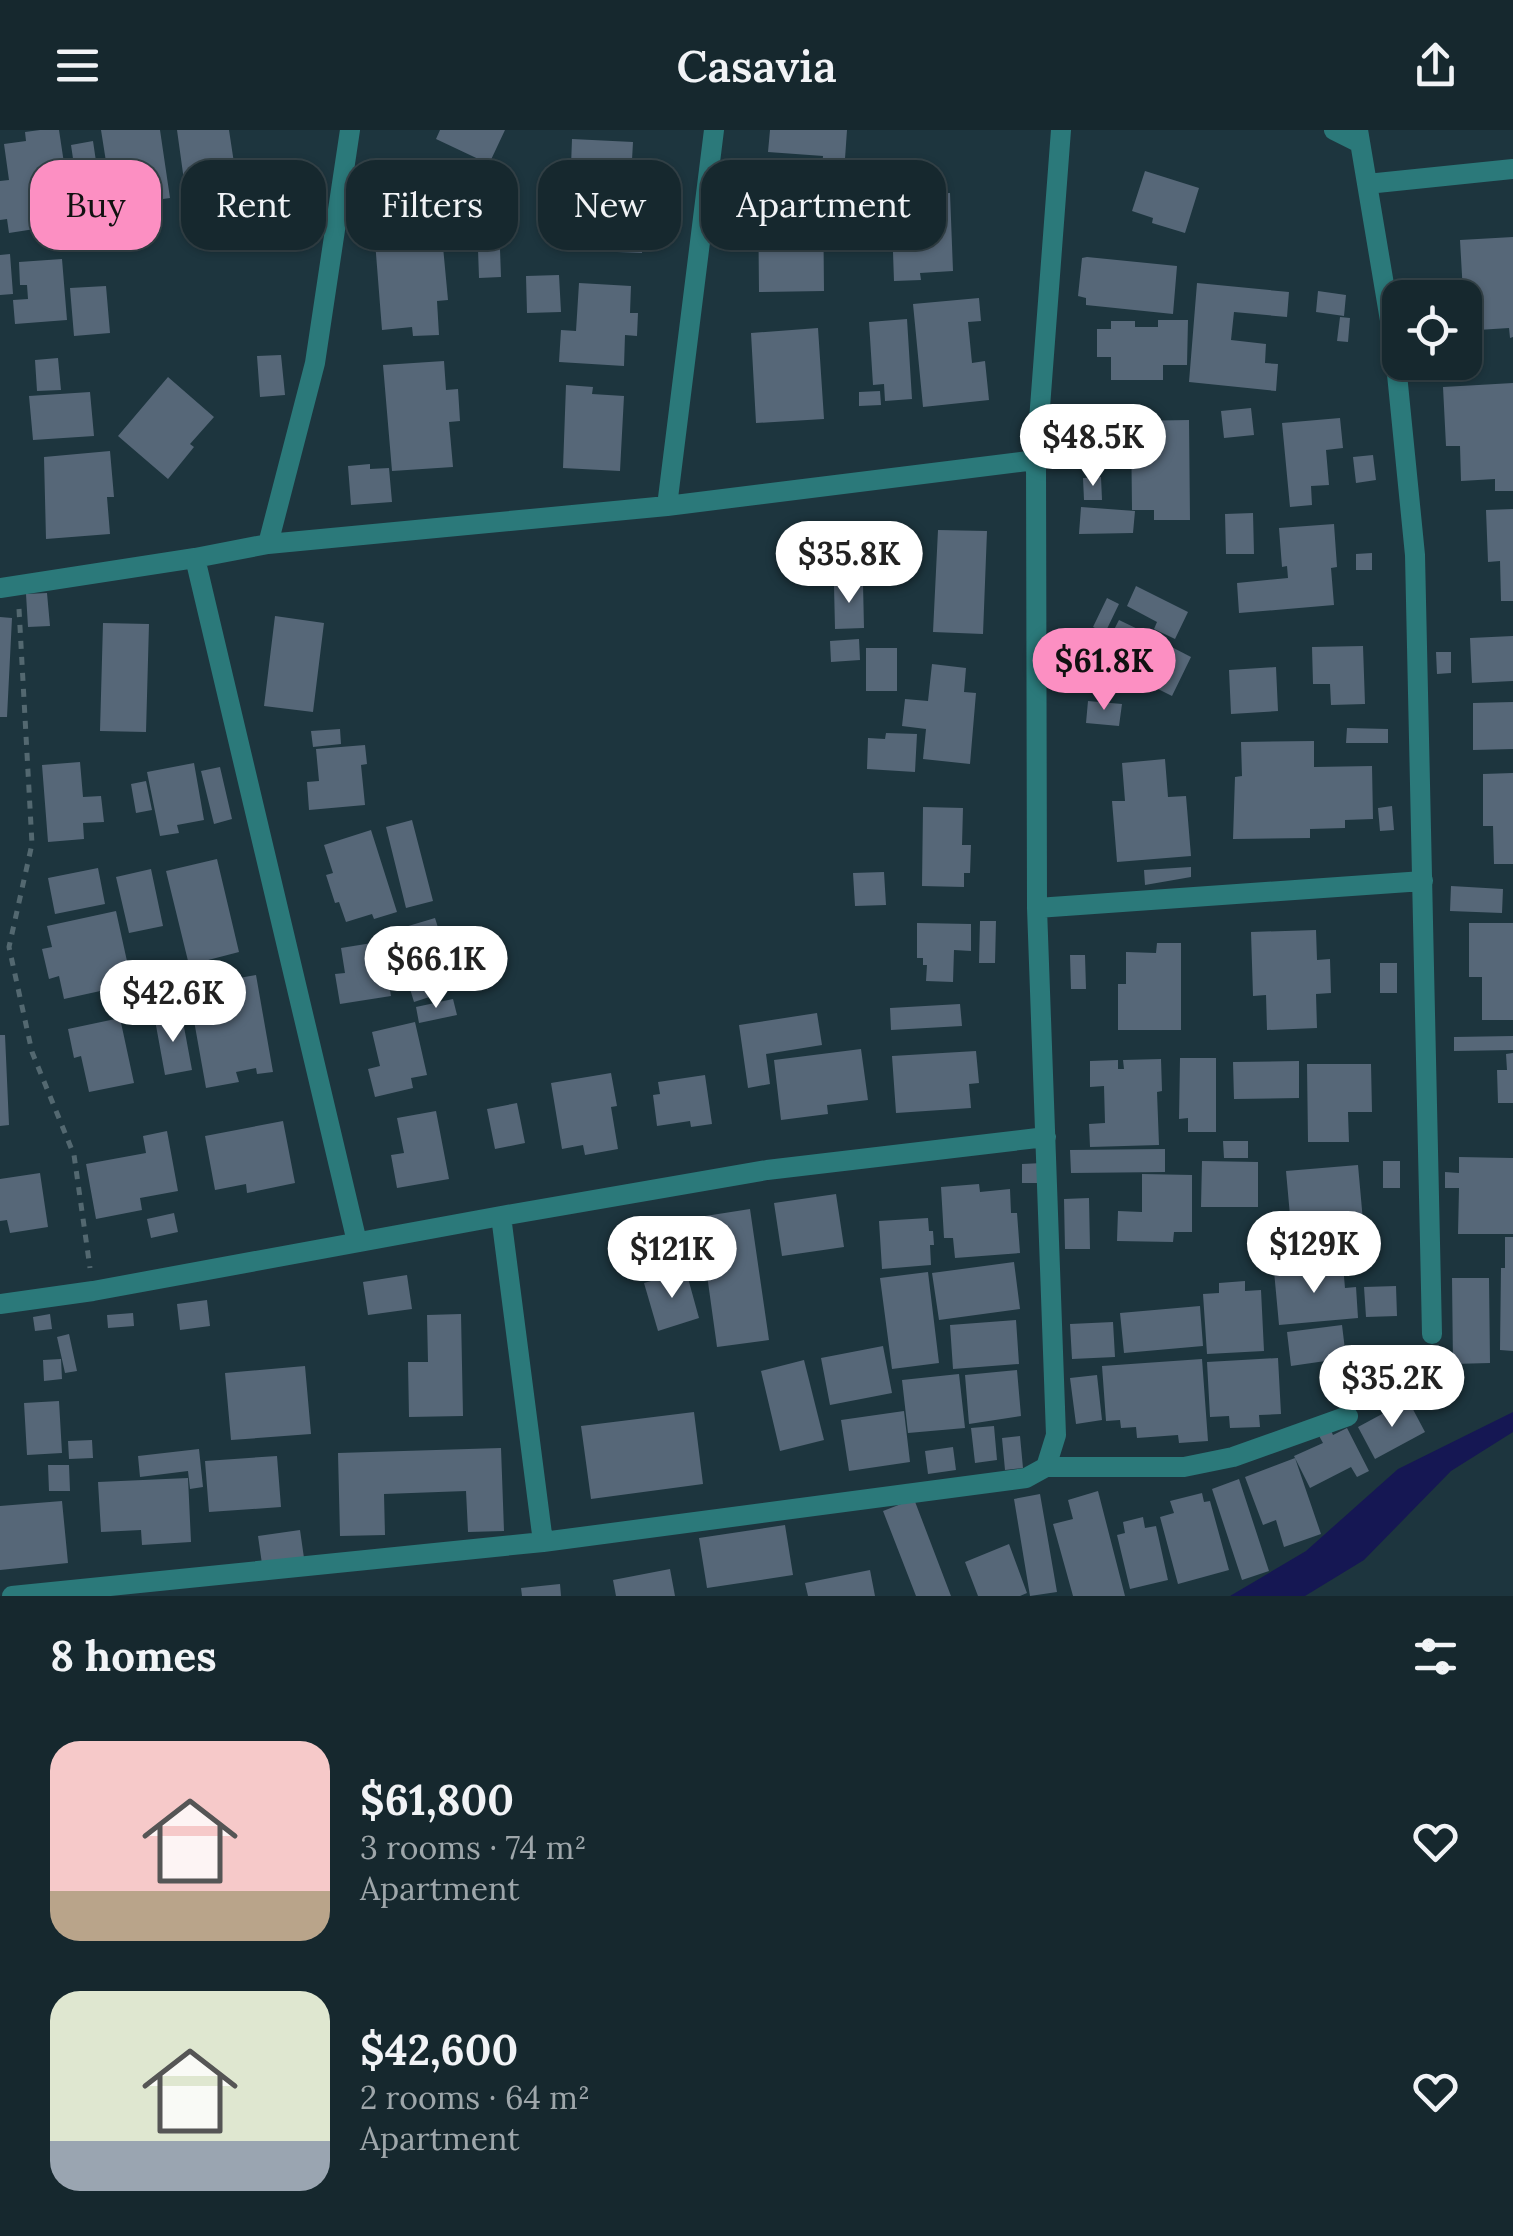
<!DOCTYPE html>
<meta charset="utf-8">
<style>
body{margin:0;font-family:Lora,serif;background:#1f3036;color:#f1f3f6;height:100vh;display:flex;flex-direction:column;font-size:38px;white-space:nowrap}
*{box-sizing:border-box;margin:0}
p{font-size:32px;color:#9ea6aa}
.icon{flex:none;width:55px;height:55px;fill:none;stroke:currentColor;stroke-width:2;stroke-linecap:round;stroke-linejoin:round}
.map{position:relative;height:1466px;overflow:hidden}
.panel{display:flex;flex-direction:column;background:#16282e;flex:1}
.panel>*{flex:none}
.banner{position:absolute;left:30px;top:30px;width:1000px;height:90px;display:flex;gap:20px}
.controls{position:absolute;left:1382px;top:150px;display:grid;gap:20px}
.controls a{display:grid;place-items:center;width:100px;height:100px;border-radius:20px;background:#16282e;box-shadow:0 2px 8px #0004,0 0 0 2px #35444a;font-size:50px}
.price{position:absolute;translate:-50% -85px;padding:0 22px;border-radius:35px;background:#fff;color:#222;font-size:32px;line-height:65px;filter:drop-shadow(0 2px 5px #0008)}
.price::after{content:'';position:absolute;left:50%;top:60px;width:30px;height:22px;margin-left:-15px;background:inherit;clip-path:polygon(0 0,100% 0,50% 100%)}
.price.active{background:#fc8fc2;color:#111}
ul{padding:0;list-style:none}
li{display:flex;align-items:center;gap:30px;height:250px;padding:0 50px}
li span{display:grid;place-items:center;flex:none;width:280px;height:200px;border-radius:30px;color:#555}
li>.icon{margin-inline-start:auto}
span .icon{width:120px;height:120px;fill:#fffc;stroke-width:1}
li b{font-size:42px}
h2{display:flex;justify-content:space-between;align-items:center;height:120px;padding:0 50px;font-size:42px}
.tag{padding:0 35px;border-radius:30px;background:#16282e;box-shadow:0 2px 8px #0004,0 0 0 2px #35444a;font-size:35px;line-height:90px}
.tag.active{background:#fc8fc2;color:#111}
header{display:flex;justify-content:space-between;align-items:center;height:130px;padding:0 50px;background:#16282e;font-size:45px;font-weight:600}
.map>svg:first-child{display:block}
.water{fill:#151753}
.building{fill:#566778}
.lines{fill:none;stroke-linecap:round;stroke-linejoin:round}
.path{stroke:#536870;stroke-width:5;stroke-dasharray:8 8;stroke-linecap:butt}
.street{stroke:#2b797a;stroke-width:20}
</style>
<header><svg class="icon" aria-label="menu" viewBox="0 0 24 24"><path d="M4 6h16M4 12h16M4 18h16"/></svg>Casavia<svg class="icon" aria-label="share" viewBox="0 0 24 24"><path d="M12 15V3M7 8l5-5 5 5M5 13v7h14v-7"/></svg></header>
<div class="map">
<svg width="1513" height="1466" viewBox="0 0 1513 1466">
<rect width="100%" height="100%" fill="#1d353e"/>
<path class="water" d="M 1513,1282 L 1513,1302 L 1451,1341 L 1364,1430 L 1305,1466 L 1230,1466 L 1306,1421 L 1398,1339 Z"/>
<path class="building" d="M 40,0 L 59,0 L 73,93 L 9,103 L 7,89 L 0,90 L 0,51 L 9,50 L 4,14 L 26,11 L 25,2 Z
M 101,0 L 160,0 L 170,68 L 113,76 Z
M 177,0 L 229,0 L 239,66 L 200,72 L 198,63 L 186,65 Z
M 440,0 L 505,0 L 489,34 L 436,9 Z
M 770,0 L 847,0 L 844,43 L 822,41 L 823,26 L 768,22 Z
M 572,9 L 633,12 L 630,66 L 644,67 L 642,123 L 567,120 L 568,93 L 575,94 L 576,82 L 569,82 L 570,50 L 578,50 L 579,37 L 571,36 Z
M 93,11 L 106,99 L 84,103 L 71,15 Z
M 1145,41 L 1199,58 L 1185,103 L 1152,93 L 1153,88 L 1132,81 Z
M 310,54 L 316,89 L 260,97 L 254,62 Z
M 758,59 L 823,59 L 824,161 L 759,162 Z
M 838,59 L 877,62 L 872,122 L 834,119 Z
M 950,63 L 953,141 L 920,143 L 921,150 L 894,151 L 891,65 Z
M 442,106 L 448,170 L 437,171 L 439,205 L 413,206 L 412,197 L 382,200 L 375,111 Z
M 1513,107 L 1513,207 L 1510,208 L 1509,198 L 1478,200 L 1476,162 L 1463,163 L 1460,110 Z
M 478,119 L 500,119 L 501,147 L 479,148 Z
M 10,124 L 13,164 L 0,165 L 0,125 Z
M 1087,127 L 1177,136 L 1173,184 L 1086,175 L 1086,168 L 1078,166 L 1082,128 Z
M 62,129 L 67,190 L 15,194 L 13,170 L 28,169 L 27,155 L 20,155 L 19,132 Z
M 559,145 L 561,182 L 527,183 L 526,146 Z
M 579,153 L 631,156 L 630,183 L 638,183 L 637,206 L 625,205 L 624,236 L 559,232 L 561,200 L 576,201 Z
M 1197,153 L 1289,162 L 1287,187 L 1234,182 L 1231,210 L 1266,214 L 1265,233 L 1278,234 L 1276,261 L 1189,252 Z
M 106,156 L 110,203 L 74,206 L 70,158 Z
M 1318,161 L 1346,165 L 1344,186 L 1316,182 Z
M 979,168 L 981,191 L 968,192 L 972,233 L 985,231 L 989,270 L 923,277 L 913,174 Z
M 1340,187 L 1350,188 L 1348,212 L 1337,211 Z
M 907,189 L 912,269 L 885,271 L 884,254 L 873,255 L 869,192 Z
M 1158,190 L 1188,190 L 1187,235 L 1163,235 L 1163,250 L 1111,250 L 1111,227 L 1097,227 L 1097,199 L 1111,199 L 1111,191 L 1135,191 L 1135,197 L 1158,197 Z
M 818,198 L 824,289 L 756,293 L 751,203 Z
M 281,225 L 285,265 L 260,267 L 257,226 Z
M 58,228 L 61,260 L 37,261 L 35,230 Z
M 444,231 L 446,260 L 458,259 L 460,291 L 449,292 L 453,337 L 392,341 L 383,235 Z
M 168,247 L 214,287 L 190,314 L 194,317 L 168,349 L 118,306 Z
M 1513,253 L 1513,361 L 1495,361 L 1495,349 L 1461,351 L 1460,316 L 1446,316 L 1443,257 Z
M 566,255 L 593,257 L 592,264 L 624,266 L 620,341 L 563,338 Z
M 880,261 L 881,275 L 859,276 L 859,262 Z
M 90,262 L 94,306 L 33,310 L 29,266 Z
M 1251,278 L 1254,305 L 1224,308 L 1221,281 Z
M 1340,288 L 1343,318 L 1326,320 L 1329,355 L 1311,356 L 1312,375 L 1290,377 L 1282,293 Z
M 1189,290 L 1190,390 L 1154,390 L 1154,380 L 1132,380 L 1131,291 Z
M 110,321 L 114,367 L 107,367 L 110,404 L 46,409 L 44,327 Z
M 1373,325 L 1376,350 L 1356,353 L 1353,327 Z
M 370,334 L 370,339 L 389,338 L 392,372 L 351,375 L 348,336 Z
M 1101,347 L 1102,370 L 1084,370 L 1083,348 Z
M 1081,377 L 1135,381 L 1133,403 L 1079,404 Z
M 1513,379 L 1513,471 L 1501,471 L 1500,431 L 1488,432 L 1486,380 Z
M 1253,383 L 1254,424 L 1226,424 L 1225,384 Z
M 1334,394 L 1337,437 L 1331,438 L 1334,475 L 1239,483 L 1237,453 L 1288,448 L 1287,436 L 1282,437 L 1279,398 Z
M 938,400 L 987,401 L 983,504 L 933,502 Z
M 1372,423 L 1372,440 L 1356,440 L 1356,424 Z
M 863,454 L 864,498 L 835,499 L 834,455 Z
M 1136,456 L 1188,482 L 1175,509 L 1154,499 L 1157,492 L 1127,476 Z
M 47,463 L 50,496 L 28,497 L 26,464 Z
M 1107,468 L 1119,474 L 1105,503 L 1093,497 Z
M 275,486 L 324,493 L 313,582 L 264,576 Z
M 0,487 L 12,488 L 7,587 L 0,587 Z
M 1119,490 L 1146,503 L 1140,516 L 1150,521 L 1141,541 L 1103,521 Z
M 103,493 L 149,494 L 146,602 L 100,601 Z
M 1513,506 L 1513,551 L 1472,553 L 1470,508 Z
M 859,509 L 860,530 L 831,532 L 830,511 Z
M 1160,511 L 1191,527 L 1172,566 L 1146,553 L 1152,540 L 1147,538 Z
M 1363,516 L 1365,574 L 1331,575 L 1330,554 L 1313,554 L 1312,517 Z
M 866,518 L 897,518 L 897,561 L 866,561 Z
M 1436,522 L 1451,522 L 1451,543 L 1437,544 Z
M 932,534 L 966,538 L 964,562 L 976,563 L 970,634 L 923,629 L 926,599 L 902,596 L 905,569 L 928,571 Z
M 1276,537 L 1278,581 L 1231,584 L 1229,540 Z
M 1088,571 L 1122,574 L 1119,596 L 1086,593 Z
M 1513,572 L 1513,619 L 1473,620 L 1473,573 Z
M 1347,598 L 1388,599 L 1388,613 L 1346,613 Z
M 340,599 L 341,614 L 313,617 L 311,601 Z
M 886,603 L 917,604 L 915,642 L 867,639 L 868,608 L 885,609 Z
M 1314,611 L 1314,637 L 1372,636 L 1373,689 L 1345,690 L 1345,698 L 1310,699 L 1310,708 L 1233,709 L 1235,647 L 1242,646 L 1241,612 Z
M 365,615 L 367,634 L 361,635 L 365,675 L 309,680 L 307,652 L 319,651 L 316,619 Z
M 1165,629 L 1168,667 L 1186,666 L 1191,726 L 1117,732 L 1112,671 L 1125,671 L 1122,633 Z
M 80,632 L 83,667 L 101,666 L 104,692 L 83,693 L 84,709 L 48,712 L 42,635 Z
M 194,633 L 204,690 L 177,695 L 179,703 L 160,706 L 147,642 Z
M 220,637 L 232,689 L 214,694 L 201,641 Z
M 1513,643 L 1513,734 L 1494,734 L 1493,696 L 1483,696 L 1483,644 Z
M 146,651 L 152,680 L 136,683 L 131,654 Z
M 1392,676 L 1394,700 L 1380,701 L 1378,678 Z
M 923,677 L 963,678 L 962,715 L 971,715 L 970,743 L 964,743 L 964,757 L 922,756 Z
M 412,690 L 433,771 L 406,778 L 386,697 Z
M 371,700 L 397,782 L 374,789 L 372,784 L 346,792 L 339,772 L 335,773 L 326,745 L 333,743 L 324,715 Z
M 217,729 L 239,822 L 189,835 L 166,741 Z
M 1191,737 L 1191,747 L 1145,755 L 1144,740 Z
M 98,738 L 105,774 L 55,784 L 48,748 Z
M 151,739 L 163,796 L 129,803 L 116,747 Z
M 884,742 L 886,775 L 855,776 L 853,743 Z
M 1451,756 L 1503,759 L 1502,783 L 1450,781 Z
M 116,781 L 132,854 L 64,869 L 59,846 L 49,849 L 42,819 L 52,817 L 47,796 Z
M 435,788 L 457,858 L 414,872 L 407,849 L 400,850 L 385,803 Z
M 980,791 L 996,791 L 995,833 L 979,833 Z
M 917,793 L 971,794 L 971,821 L 954,820 L 953,852 L 926,851 L 927,835 L 923,835 L 923,828 L 917,828 Z
M 1469,793 L 1513,793 L 1513,890 L 1482,890 L 1482,847 L 1469,847 Z
M 1316,800 L 1317,830 L 1330,829 L 1331,863 L 1316,864 L 1317,898 L 1267,900 L 1266,865 L 1253,866 L 1251,802 Z
M 381,806 L 391,866 L 340,874 L 335,844 L 345,843 L 341,818 L 372,813 L 371,808 Z
M 1157,813 L 1181,813 L 1181,900 L 1118,900 L 1118,854 L 1126,854 L 1126,822 L 1156,823 Z
M 1070,825 L 1085,825 L 1086,859 L 1071,859 Z
M 1380,833 L 1397,833 L 1397,863 L 1380,863 Z
M 256,845 L 273,942 L 257,944 L 256,938 L 236,942 L 239,952 L 206,958 L 188,857 Z
M 453,869 L 457,885 L 419,893 L 416,877 Z
M 960,874 L 962,896 L 891,900 L 890,878 Z
M 817,883 L 822,915 L 766,924 L 770,954 L 748,958 L 739,895 Z
M 182,886 L 192,940 L 165,945 L 155,890 Z
M 120,888 L 134,953 L 89,962 L 81,926 L 74,928 L 68,899 Z
M 415,892 L 427,945 L 411,948 L 413,958 L 375,967 L 368,939 L 380,936 L 372,902 Z
M 0,905 L 5,905 L 9,995 L 0,996 Z
M 1513,906 L 1513,920 L 1454,921 L 1454,907 Z
M 861,919 L 868,970 L 827,975 L 828,984 L 781,990 L 774,930 Z
M 976,921 L 979,953 L 969,954 L 971,978 L 896,983 L 892,926 Z
M 1513,923 L 1513,973 L 1498,973 L 1497,940 L 1507,940 L 1506,924 Z
M 1180,928 L 1216,928 L 1216,1002 L 1188,1002 L 1188,988 L 1179,989 Z
M 1161,929 L 1162,961 L 1157,962 L 1159,1015 L 1090,1017 L 1089,994 L 1105,993 L 1104,956 L 1090,957 L 1090,931 L 1118,930 L 1118,939 L 1124,939 L 1123,930 Z
M 1299,931 L 1299,968 L 1234,969 L 1233,932 Z
M 1307,934 L 1371,934 L 1372,982 L 1348,982 L 1349,1012 L 1308,1012 Z
M 611,943 L 617,976 L 611,977 L 618,1019 L 585,1025 L 583,1015 L 562,1019 L 551,953 Z
M 705,945 L 712,994 L 691,997 L 690,991 L 657,996 L 653,965 L 660,964 L 658,952 Z
M 517,973 L 525,1013 L 495,1019 L 487,979 Z
M 436,981 L 449,1049 L 397,1058 L 391,1025 L 404,1023 L 397,988 Z
M 283,991 L 295,1053 L 247,1063 L 246,1054 L 215,1060 L 205,1006 Z
M 167,1001 L 178,1061 L 140,1068 L 142,1080 L 96,1089 L 86,1034 L 146,1023 L 143,1006 Z
M 1223,1011 L 1248,1011 L 1248,1028 L 1224,1028 Z
M 1165,1019 L 1165,1042 L 1071,1043 L 1070,1020 Z
M 1459,1027 L 1513,1028 L 1513,1104 L 1458,1104 L 1459,1058 L 1445,1058 L 1445,1042 L 1459,1043 Z
M 1202,1031 L 1258,1032 L 1258,1077 L 1201,1077 Z
M 1383,1031 L 1400,1031 L 1400,1058 L 1383,1058 Z
M 1043,1033 L 1043,1053 L 1022,1053 L 1022,1034 Z
M 1358,1035 L 1363,1091 L 1291,1097 L 1286,1041 Z
M 40,1043 L 48,1097 L 10,1103 L 7,1090 L 0,1091 L 0,1049 Z
M 1142,1044 L 1192,1045 L 1192,1102 L 1174,1102 L 1173,1112 L 1117,1111 L 1118,1081 L 1142,1082 Z
M 979,1054 L 980,1062 L 1010,1059 L 1011,1083 L 1017,1083 L 1020,1123 L 955,1128 L 953,1108 L 944,1108 L 941,1057 Z
M 836,1064 L 844,1117 L 782,1126 L 774,1073 Z
M 1089,1068 L 1090,1119 L 1065,1119 L 1064,1069 Z
M 750,1079 L 769,1210 L 717,1217 L 699,1087 Z
M 174,1083 L 178,1102 L 151,1108 L 147,1089 Z
M 928,1088 L 929,1101 L 933,1101 L 934,1115 L 930,1115 L 931,1135 L 882,1139 L 879,1091 Z
M 1505,1107 L 1513,1107 L 1513,1221 L 1500,1220 L 1501,1138 L 1505,1138 Z
M 1014,1132 L 1020,1179 L 939,1190 L 932,1143 Z
M 1343,1135 L 1345,1158 L 1356,1157 L 1358,1188 L 1279,1195 L 1274,1141 Z
M 686,1141 L 699,1188 L 658,1201 L 644,1153 Z
M 928,1142 L 939,1233 L 892,1239 L 880,1148 Z
M 407,1145 L 412,1179 L 368,1185 L 363,1152 Z
M 1452,1148 L 1489,1148 L 1490,1233 L 1453,1234 Z
M 1245,1151 L 1245,1161 L 1261,1160 L 1264,1221 L 1207,1224 L 1203,1164 L 1219,1163 L 1219,1153 Z
M 1396,1156 L 1397,1186 L 1366,1187 L 1364,1157 Z
M 207,1170 L 210,1196 L 180,1200 L 177,1174 Z
M 1200,1176 L 1203,1216 L 1124,1223 L 1120,1183 Z
M 133,1183 L 134,1196 L 108,1198 L 107,1185 Z
M 50,1184 L 52,1199 L 35,1201 L 33,1187 Z
M 461,1184 L 463,1286 L 409,1287 L 408,1232 L 428,1232 L 427,1185 Z
M 1016,1190 L 1019,1234 L 953,1239 L 950,1195 Z
M 1113,1192 L 1115,1227 L 1072,1229 L 1070,1194 Z
M 1342,1195 L 1346,1228 L 1291,1236 L 1287,1202 Z
M 69,1204 L 77,1241 L 65,1243 L 57,1207 Z
M 883,1216 L 892,1263 L 830,1275 L 821,1228 Z
M 1278,1228 L 1281,1284 L 1259,1285 L 1260,1297 L 1230,1298 L 1229,1286 L 1210,1287 L 1207,1232 Z
M 61,1229 L 62,1249 L 44,1251 L 43,1230 Z
M 1202,1229 L 1208,1311 L 1179,1313 L 1178,1305 L 1137,1308 L 1136,1297 L 1121,1298 L 1120,1290 L 1106,1291 L 1102,1236 Z
M 804,1230 L 824,1310 L 780,1321 L 761,1241 Z
M 305,1236 L 311,1304 L 231,1310 L 225,1243 Z
M 1017,1240 L 1021,1286 L 969,1294 L 965,1245 Z
M 959,1244 L 965,1298 L 908,1303 L 902,1250 Z
M 1097,1245 L 1102,1290 L 1076,1294 L 1070,1248 Z
M 1408,1270 L 1425,1302 L 1375,1329 L 1358,1297 Z
M 59,1271 L 62,1323 L 27,1325 L 24,1273 Z
M 904,1281 L 910,1332 L 849,1341 L 841,1290 Z
M 694,1282 L 703,1354 L 591,1369 L 581,1296 Z
M 994,1296 L 997,1330 L 975,1333 L 971,1298 Z
M 1329,1296 L 1333,1305 L 1347,1298 L 1369,1341 L 1357,1347 L 1351,1337 L 1310,1358 L 1294,1326 L 1323,1313 L 1317,1302 Z
M 1020,1306 L 1023,1338 L 1005,1340 L 1002,1308 Z
M 92,1310 L 93,1328 L 69,1329 L 68,1311 Z
M 953,1317 L 956,1340 L 928,1344 L 925,1321 Z
M 501,1318 L 504,1401 L 468,1402 L 466,1361 L 384,1364 L 385,1405 L 340,1406 L 338,1323 Z
M 199,1319 L 203,1357 L 190,1359 L 188,1341 L 140,1347 L 138,1326 Z
M 277,1326 L 281,1377 L 209,1382 L 205,1331 Z
M 1295,1328 L 1321,1404 L 1284,1417 L 1276,1390 L 1263,1395 L 1245,1347 Z
M 48,1335 L 69,1335 L 70,1361 L 49,1361 Z
M 188,1348 L 191,1412 L 142,1415 L 141,1400 L 101,1402 L 98,1352 Z
M 1239,1349 L 1269,1441 L 1242,1450 L 1212,1359 Z
M 1098,1361 L 1125,1466 L 1073,1466 L 1053,1394 L 1073,1389 L 1068,1370 Z
M 1202,1363 L 1204,1372 L 1210,1371 L 1229,1440 L 1178,1454 L 1160,1387 L 1174,1383 L 1170,1371 Z
M 1040,1364 L 1057,1462 L 1030,1466 L 1014,1369 Z
M 914,1369 L 951,1466 L 916,1466 L 883,1381 Z
M 62,1371 L 68,1433 L 0,1440 L 0,1376 Z
M 1143,1387 L 1145,1398 L 1156,1396 L 1168,1450 L 1130,1459 L 1117,1405 L 1125,1403 L 1123,1392 Z
M 785,1395 L 793,1445 L 707,1458 L 699,1408 Z
M 300,1400 L 304,1428 L 262,1434 L 258,1406 Z
M 1009,1414 L 1027,1463 L 1020,1466 L 978,1466 L 965,1432 Z
M 670,1439 L 675,1466 L 616,1466 L 613,1450 Z
M 870,1440 L 875,1466 L 808,1466 L 805,1453 Z
M 560,1454 L 561,1466 L 522,1466 L 521,1458 Z"/>
<g class="lines">
<path class="path" d="M 19,479 L 32,714 L 9,817 L 32,922 L 74,1025 L 90,1138"/>
<path class="street" d="M 1334,0 L 1358,12
M 1358,0 L 1394,214 L 1415,425 L 1432,1204
M 1367,54 L 1513,39
M 667,376 L 1036,330
M 268,414 L 667,376 L 714,0
M 195,428 L 268,414 L 315,233 L 350,0
M 0,458 L 195,428 L 357,1112
M 1037,778 L 1423,751
M 501,1086 L 767,1040 L 1046,1007
M 0,1174 L 93,1161 L 501,1086 L 543,1412 L 12,1466
M 1046,1337 L 1184,1337 L 1233,1327 L 1348,1286
M 543,1412 L 1026,1348 L 1046,1337 L 1056,1305 L 1037,778 L 1036,330 L 1061,0"/>
</g>
</svg>
<div class="controls">
<a><svg class="icon" aria-label="locate" viewBox="0 0 24 24"><circle cx="12" cy="12" r="6"/><path d="M12 2v4M12 18v4M2 12h4M18 12h4"/></svg></a>
</div>
<b class="price" style="left:1093px;top:359px">$48.5K</b>
<b class="price" style="left:849px;top:476px">$35.8K</b>
<b class="price active" style="left:1104px;top:583px">$61.8K</b>
<b class="price" style="left:436px;top:881px">$66.1K</b>
<b class="price" style="left:173px;top:915px">$42.6K</b>
<b class="price" style="left:1314px;top:1166px">$129K</b>
<b class="price" style="left:672px;top:1171px">$121K</b>
<b class="price" style="left:1392px;top:1300px">$35.2K</b>
<div class="banner">
<a class="tag active">Buy</a>
<a class="tag">Rent</a>
<a class="tag">Filters</a>
<a class="tag">New</a>
<a class="tag">Apartment</a>
</div>
</div>
<section class="panel">
<h2>8 homes<svg class="icon" aria-label="filters" viewBox="0 0 24 24"><path d="M4 7h16M4 17h16"/><circle cx="9" cy="7" r="2"/><circle cx="15" cy="17" r="2"/></svg></h2>
<ul>
<li><span style="background:linear-gradient(#f6c9c9 75%,#b9a48a 0)"><svg class="icon" aria-label="home" viewBox="0 0 24 24"><path d="M3 11l9-7 9 7M6 9v11h12V9"/></svg></span><div><b>$61,800</b><p>3 rooms · 74 m²</p><p>Apartment</p></div><svg class="icon" aria-label="heart" viewBox="0 0 24 24"><path d="M12 20l-8-8c-3-5 5-10 8-4 3-6 11-1 8 4z"/></svg></li>
<li><span style="background:linear-gradient(#dfe7d0 75%,#9aa5b1 0)"><svg class="icon" aria-label="home" viewBox="0 0 24 24"><path d="M3 11l9-7 9 7M6 9v11h12V9"/></svg></span><div><b>$42,600</b><p>2 rooms · 64 m²</p><p>Apartment</p></div><svg class="icon" aria-label="heart" viewBox="0 0 24 24"><path d="M12 20l-8-8c-3-5 5-10 8-4 3-6 11-1 8 4z"/></svg></li>
</ul>
</section>
